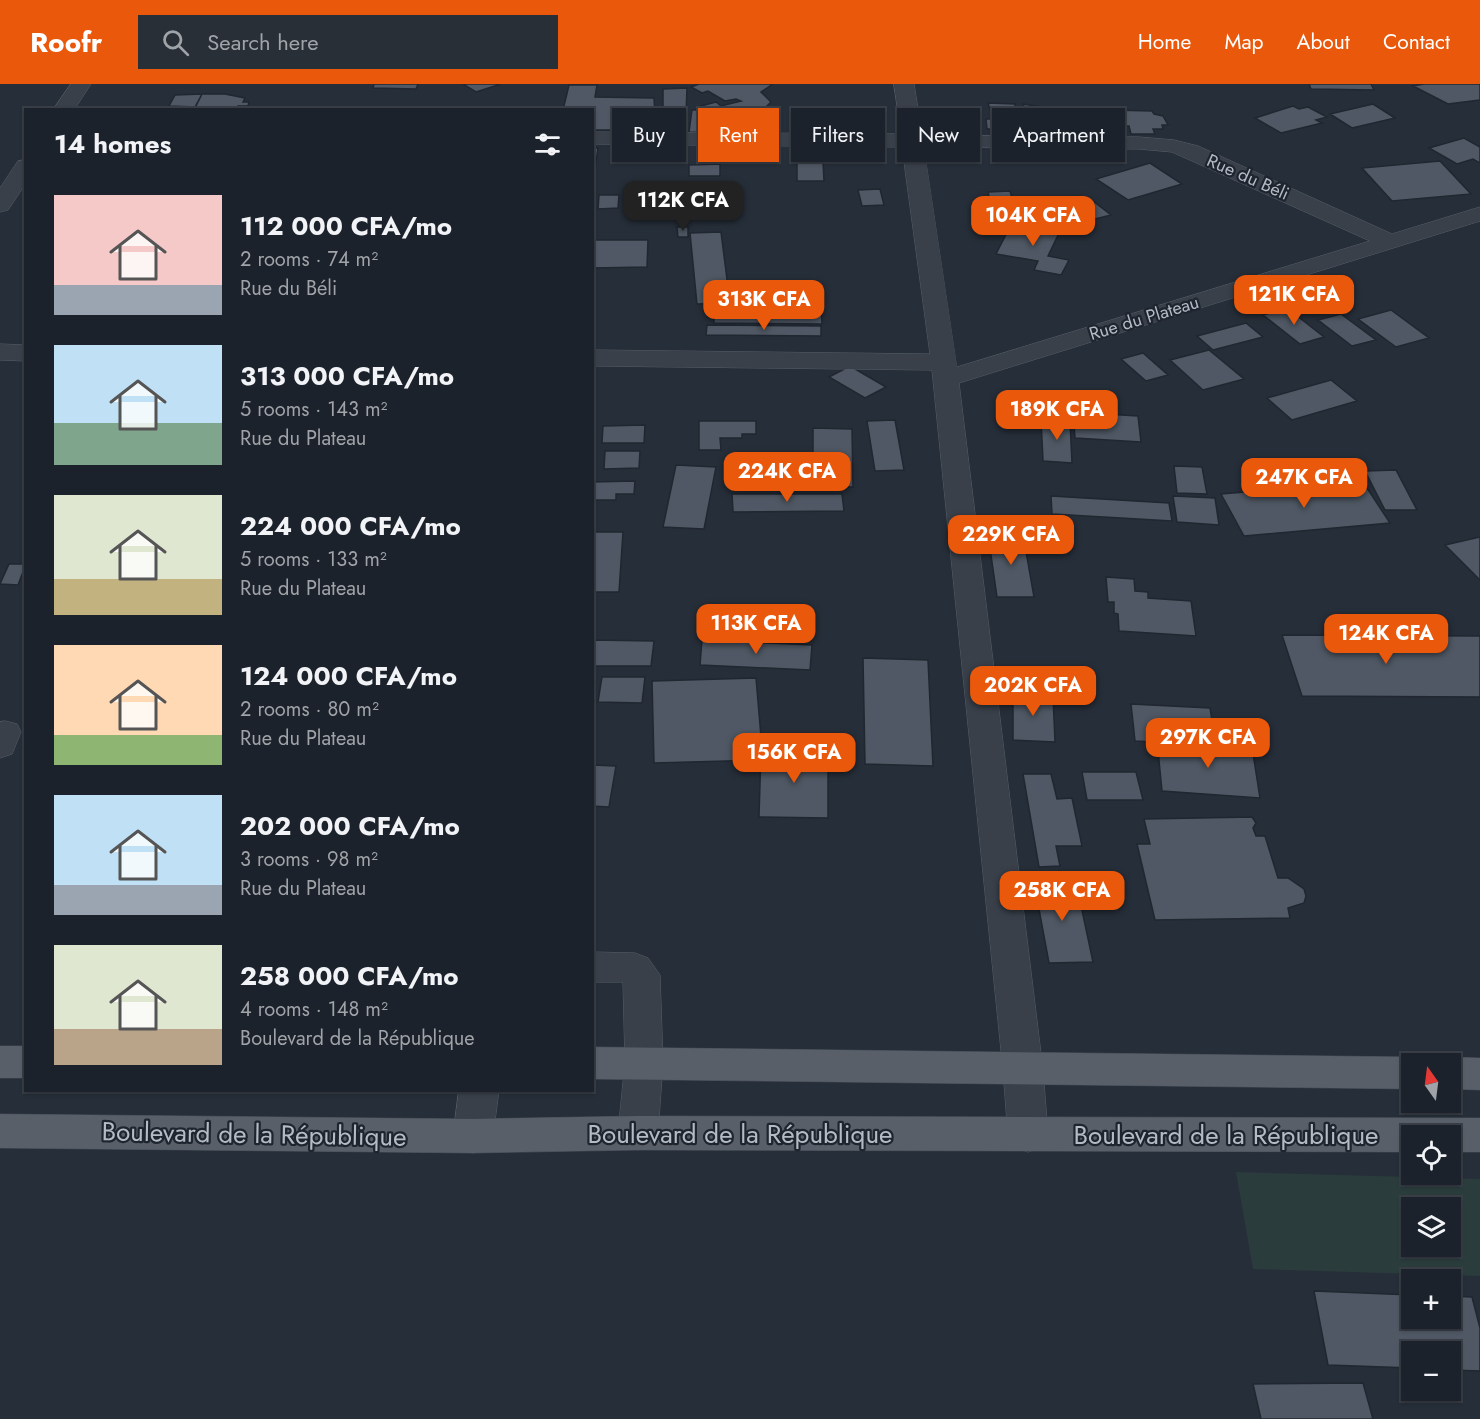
<!DOCTYPE html>
<meta charset="utf-8">
<style>
body{margin:0;font-family:Jost,sans-serif;background:#292f37;color:#f1f3f6;height:100vh;display:flex;flex-direction:column;font-size:22px;white-space:nowrap}
*{box-sizing:border-box;margin:0}
p{font-size:20px;color:#a0a4a9}
.icon{flex:none;width:33px;height:33px;fill:none;stroke:currentColor;stroke-width:2;stroke-linecap:round;stroke-linejoin:round}
.map{position:relative;flex:1;overflow:hidden}
.drawer{position:absolute;left:24px;top:24px;width:570px;height:984px;display:flex;flex-direction:column;background:#1c222b;border-radius:0px;box-shadow:0 2px 4px #0004,0 0 0 2px #3a3f47}
.drawer>*{flex:none}
.banner{position:absolute;left:612px;top:24px;width:570px;height:54px;display:flex;gap:12px}
.needle{width:39px;rotate:346deg}
.fabs{position:absolute;left:1401px;top:969px;display:grid;gap:12px}
.fabs a{display:grid;place-items:center;width:60px;height:60px;border-radius:0px;background:#1c222b;box-shadow:0 2px 4px #0004,0 0 0 2px #3a3f47;font-size:30px}
.price{position:absolute;translate:-50% -51px;padding:0 14px;border-radius:12px;background:#ea580c;color:#fff;font-size:20px;line-height:39px;filter:drop-shadow(0 2px 3px #0008)}
.price::after{content:'';position:absolute;left:50%;top:36px;width:18px;height:14px;margin-left:-9px;background:inherit;clip-path:polygon(0 0,100% 0,50% 100%)}
.price.selected{background:#222;color:#fff}
ul{padding:0;list-style:none}
li{display:flex;align-items:center;gap:18px;height:150px;padding:0 30px}
li span{display:grid;place-items:center;flex:none;width:168px;height:120px;border-radius:0px;color:#555}
li>.icon{margin-inline-start:auto}
span .icon{width:72px;height:72px;fill:#fffc;stroke-width:1}
li b{font-size:26px}
h2{display:flex;justify-content:space-between;align-items:center;height:72px;padding:0 30px;font-size:26px}
.pill{padding:0 21px;border-radius:0px;background:#1c222b;box-shadow:0 2px 4px #0004,0 0 0 2px #3a3f47;font-size:21px;line-height:54px}
.pill.selected{background:#ea580c;color:#fff}
header{display:flex;align-items:center;gap:36px;box-sizing:border-box;height:84px;padding:0 30px;background:#ea580c;color:#fff}
header strong{font-size:28px}
nav{display:flex;gap:33px;margin-inline-start:auto;font-size:21px}
.search{width:420px;height:54px;background:#292f37;display:flex;align-items:center;gap:15px;box-sizing:border-box;padding:0 21px;border-radius:0px;color:#a0a4a9;font-size:22px}
.map>svg:first-child{display:block}
.green{fill:#2b3c3c;fill-rule:evenodd}
.building{fill:#4f5864;stroke:#202731;stroke-width:1.5}
.lines{fill:none;stroke-linecap:round;stroke-linejoin:round}
.minor-casing{stroke:#575e68;stroke-width:1}
.major-casing{stroke:#424953;stroke-width:1}
.minor{fill:#39404a;fill-rule:evenodd}
.major{fill:#585f69;fill-rule:evenodd}
.labels{text-anchor:middle;dominant-baseline:central;stroke-width:4.5;stroke-linejoin:round;paint-order:stroke}
.far-street-label{font-size:18px;fill:#b5bbc5;stroke:#1e252f}
.near-street-label{font-size:26px;fill:#b5bbc5;stroke:#1e252f}
</style>
<header>
<strong>Roofr</strong>
<div class="search"><svg class="icon" aria-label="search" viewBox="0 0 24 24"><circle cx="10" cy="10" r="6"/><path d="M15 15l6 6"/></svg>Search here</div>
<nav><a>Home</a><a>Map</a><a>About</a><a>Contact</a></nav>
</header>
<div class="map">
<svg width="1480" height="1335" viewBox="0 0 1480 1335">
<rect width="100%" height="100%" fill="#262e39"/>
<path class="green" d="M 1236,1088 L 1480,1095 L 1480,1192 L 1253,1185 ZM 1412,1124 L 1450,1124 L 1450,1162 L 1412,1162 Z"/>
<path class="building" d="M 374,0 L 418,0 L 416,5 L 373,4 Z
M 463,0 L 501,0 L 476,8 Z
M 699,0 L 773,0 L 761,8 L 771,18 L 766,23 L 735,31 L 738,35 L 710,35 L 710,26 L 704,26 L 701,22 L 716,18 L 721,22 L 741,17 L 736,15 L 725,17 L 708,7 L 702,9 L 691,3 Z
M 1309,0 L 1371,0 L 1374,6 L 1311,5 Z
M 1424,0 L 1480,0 L 1480,16 L 1448,20 L 1413,2 Z
M 569,1 L 597,1 L 595,13 L 654,14 L 655,30 L 621,31 L 617,46 L 592,46 L 592,26 L 563,26 Z
M 687,4 L 686,30 L 663,29 L 663,5 Z
M 202,10 L 195,23 L 169,22 L 175,11 Z
M 202,10 L 225,10 L 245,14 L 243,18 L 249,18 L 248,22 L 238,22 L 236,24 L 245,26 L 194,26 Z
M 988,19 L 1015,20 L 1015,26 L 1026,26 L 1023,20 L 1058,26 L 1051,30 L 1054,34 L 1062,35 L 1063,43 L 1048,43 L 1048,48 L 1029,48 L 1025,39 L 1005,40 L 1005,45 L 987,45 L 986,35 L 993,35 Z
M 1373,20 L 1395,34 L 1352,44 L 1330,30 Z
M 1293,22 L 1299,25 L 1308,23 L 1327,33 L 1316,36 L 1322,39 L 1281,49 L 1255,34 Z
M 692,26 L 710,26 L 710,35 L 754,36 L 755,49 L 689,48 Z
M 1111,26 L 1152,27 L 1154,30 L 1163,32 L 1168,41 L 1162,41 L 1163,45 L 1153,45 L 1155,50 L 1131,50 L 1129,42 L 1119,42 L 1120,49 L 1097,50 L 1093,38 Z
M 655,30 L 676,31 L 674,45 L 618,43 L 621,31 Z
M 835,34 L 843,48 L 822,50 L 814,37 Z
M 1464,54 L 1480,63 L 1480,79 L 1473,75 L 1457,80 L 1429,64 Z
M 592,64 L 598,64 L 595,85 L 592,85 Z
M 1440,77 L 1471,110 L 1392,117 L 1362,84 Z
M 797,78 L 823,78 L 824,97 L 797,97 Z
M 1150,79 L 1182,100 L 1128,116 L 1096,95 Z
M 720,80 L 720,92 L 689,92 L 689,81 Z
M 723,100 L 724,131 L 628,132 L 630,101 Z
M 880,105 L 884,121 L 862,122 L 858,106 Z
M 1010,107 L 1015,125 L 992,126 L 988,108 Z
M 599,111 L 619,111 L 618,124 L 598,125 Z
M 1093,117 L 1111,131 L 1075,140 L 1057,125 Z
M 1012,139 L 1060,147 L 1048,172 L 1069,176 L 1061,191 L 1034,186 L 1038,177 L 996,170 Z
M 677,143 L 688,143 L 688,153 L 678,153 Z
M 721,148 L 730,219 L 697,220 L 690,149 Z
M 592,156 L 648,156 L 647,183 L 592,184 Z
M 714,223 L 821,223 L 822,240 L 714,239 Z
M 1287,224 L 1324,253 L 1300,260 L 1263,231 Z
M 1391,226 L 1429,254 L 1396,263 L 1358,235 Z
M 1341,230 L 1376,256 L 1352,262 L 1318,236 Z
M 1246,239 L 1263,253 L 1213,266 L 1197,252 Z
M 707,241 L 821,242 L 821,252 L 706,251 Z
M 1209,266 L 1244,295 L 1203,306 L 1170,276 Z
M 1143,269 L 1168,291 L 1146,297 L 1121,275 Z
M 850,282 L 886,303 L 865,314 L 829,293 Z
M 1331,296 L 1357,317 L 1292,336 L 1267,314 Z
M 1073,328 L 1138,332 L 1141,358 L 1075,354 Z
M 1041,335 L 1070,337 L 1072,379 L 1043,377 Z
M 895,336 L 904,386 L 875,387 L 867,337 Z
M 699,337 L 756,337 L 756,350 L 742,350 L 742,354 L 720,354 L 721,366 L 699,366 Z
M 645,341 L 644,359 L 602,359 L 603,342 Z
M 813,344 L 852,345 L 853,403 L 813,403 Z
M 605,367 L 640,367 L 639,384 L 604,385 Z
M 676,381 L 716,383 L 704,445 L 663,443 Z
M 1174,382 L 1202,383 L 1207,410 L 1177,409 Z
M 1396,386 L 1417,426 L 1385,426 L 1365,387 Z
M 635,397 L 634,410 L 616,410 L 616,416 L 592,416 L 592,398 Z
M 1363,398 L 1390,439 L 1244,452 L 1221,410 Z
M 732,410 L 842,410 L 844,427 L 733,428 Z
M 1051,412 L 1169,419 L 1172,437 L 1052,430 Z
M 1173,412 L 1215,414 L 1219,441 L 1177,438 Z
M 592,448 L 623,448 L 619,508 L 592,508 Z
M 988,450 L 1023,450 L 1034,513 L 997,513 Z
M 1480,453 L 1480,496 L 1445,461 Z
M 9,480 L 26,480 L 18,501 L 0,500 Z
M 1106,493 L 1134,495 L 1135,507 L 1148,508 L 1148,514 L 1191,517 L 1196,552 L 1119,547 L 1118,530 L 1114,529 L 1114,518 L 1108,518 Z
M 1282,551 L 1480,552 L 1480,613 L 1302,612 Z
M 592,556 L 654,557 L 651,582 L 592,582 Z
M 702,556 L 812,561 L 810,586 L 700,581 Z
M 863,574 L 928,576 L 933,682 L 865,680 Z
M 602,593 L 645,593 L 642,619 L 598,618 Z
M 756,594 L 763,676 L 654,679 L 652,597 Z
M 1013,608 L 1053,611 L 1055,658 L 1013,656 Z
M 1131,620 L 1210,624 L 1216,661 L 1135,657 Z
M 1157,656 L 1252,663 L 1260,714 L 1162,707 Z
M 761,666 L 828,667 L 828,734 L 759,733 Z
M 592,681 L 616,682 L 609,723 L 592,722 Z
M 1082,688 L 1136,688 L 1143,716 L 1087,716 Z
M 1023,690 L 1051,690 L 1057,715 L 1072,714 L 1082,762 L 1056,762 L 1060,782 L 1039,783 Z
M 1252,733 L 1256,739 L 1253,744 L 1256,752 L 1265,752 L 1278,794 L 1288,794 L 1304,805 L 1306,812 L 1304,819 L 1288,824 L 1290,834 L 1155,836 L 1137,760 L 1150,760 L 1144,735 Z
M 1062,792 L 1066,812 L 1079,812 L 1093,878 L 1049,879 L 1033,793 Z
M 1314,1207 L 1412,1211 L 1412,1234 L 1450,1234 L 1450,1212 L 1472,1213 L 1480,1244 L 1480,1287 L 1450,1286 L 1450,1268 L 1412,1268 L 1412,1284 L 1328,1281 Z
M 1363,1299 L 1373,1335 L 1261,1335 L 1253,1300 Z"/>
<g class="lines">
<g class="minor-casing">
<path id="minor" d="M 71,0 L 91,0 L 74,26 L 53,26 Z
M 894,0 L 914,0 L 922,51 L 1139,53 L 1174,56 L 1198,62 L 1392,150 L 1480,123 L 1480,137 L 959,299 L 1043,986 L 1048,1051 L 1042,1063 L 1028,1068 L 1014,1063 L 1008,1051 L 1003,986 L 932,286 L 592,282 L 592,266 L 930,270 L 902,63 L 592,60 L 592,48 L 901,50 ZM 924,63 L 1139,65 L 1172,68 L 1370,157 L 957,283 Z
M 26,76 L 26,99 L 8,126 L 0,128 L 0,104 L 18,77 Z
M 0,260 L 26,261 L 26,277 L 0,276 Z
M 5,637 L 17,640 L 21,648 L 12,670 L 0,674 L 0,638 Z
M 592,868 L 635,869 L 648,874 L 660,891 L 663,978 L 658,1049 L 652,1061 L 638,1066 L 624,1061 L 618,1049 L 625,978 L 623,898 L 592,898 Z
M 459,1006 L 499,1006 L 493,1052 L 487,1064 L 473,1069 L 459,1064 L 453,1052 Z"/>
</g>
<g class="major-casing">
<path id="major" d="M 0,962 L 26,962 L 26,994 L 0,994 Z
M 592,963 L 1412,973 L 1427,980 L 1412,980 L 1412,1005 L 592,995 Z
M 1450,973 L 1480,974 L 1480,1006 L 1450,1005 L 1450,980 L 1435,980 Z
M 0,1030 L 473,1035 L 638,1032 L 1480,1034 L 1480,1068 L 1450,1068 L 1450,1052 L 1412,1052 L 1412,1068 L 638,1066 L 473,1069 L 0,1064 Z"/>
</g>
<use href="#minor" class="minor"/>
<use href="#major" class="major"/>
</g>
<g class="labels">
<g class="far-street-label">
<text transform="translate(1248 93) rotate(24)">Rue du Béli</text>
<text transform="translate(1144 234) rotate(-17)">Rue du Plateau</text>
</g>
<g class="near-street-label">
<text transform="translate(254 1050) rotate(1)">Boulevard de la République</text>
<text x="740" y="1050">Boulevard de la République</text>
<text x="1226" y="1051">Boulevard de la République</text>
</g>
</g>
</svg>
<div class="fabs">
<a><svg class="needle" viewBox="-14 -14 28 28"><path d="M0-13l5 13h-10z" fill="#e53935"/><path d="M0 13l5-13h-10z" fill="#a0a4a9"/></svg></a>
<a><svg class="icon" aria-label="locate" viewBox="0 0 24 24"><circle cx="12" cy="12" r="6"/><path d="M12 2v4M12 18v4M2 12h4M18 12h4"/></svg></a>
<a><svg class="icon" aria-label="layers" viewBox="0 0 24 24"><path d="M12 4l9 5-9 5-9-5zM3 14l9 5 9-5"/></svg></a>
<a>+</a>
<a>−</a>
</div>
<b class="price selected" style="left:683px;top:148px">112K CFA</b>
<b class="price" style="left:1033px;top:163px">104K CFA</b>
<b class="price" style="left:1294px;top:242px">121K CFA</b>
<b class="price" style="left:764px;top:247px">313K CFA</b>
<b class="price" style="left:1057px;top:357px">189K CFA</b>
<b class="price" style="left:787px;top:419px">224K CFA</b>
<b class="price" style="left:1304px;top:425px">247K CFA</b>
<b class="price" style="left:1011px;top:482px">229K CFA</b>
<b class="price" style="left:756px;top:571px">113K CFA</b>
<b class="price" style="left:1386px;top:581px">124K CFA</b>
<b class="price" style="left:1033px;top:633px">202K CFA</b>
<b class="price" style="left:1208px;top:685px">297K CFA</b>
<b class="price" style="left:794px;top:700px">156K CFA</b>
<b class="price" style="left:1062px;top:838px">258K CFA</b>
<div class="banner">
<a class="pill">Buy</a>
<a class="pill selected">Rent</a>
<a class="pill">Filters</a>
<a class="pill">New</a>
<a class="pill">Apartment</a>
</div>
<section class="drawer">
<h2>14 homes<svg class="icon" aria-label="filters" viewBox="0 0 24 24"><path d="M4 7h16M4 17h16"/><circle cx="9" cy="7" r="2"/><circle cx="15" cy="17" r="2"/></svg></h2>
<ul>
<li><span style="background:linear-gradient(#f6c9c9 75%,#9aa5b1 0)"><svg class="icon" aria-label="home" viewBox="0 0 24 24"><path d="M3 11l9-7 9 7M6 9v11h12V9"/></svg></span><div><b>112 000 CFA/mo</b><p>2 rooms · 74 m²</p><p>Rue du Béli</p></div></li>
<li><span style="background:linear-gradient(#bfe0f5 65%,#7fa58c 0)"><svg class="icon" aria-label="home" viewBox="0 0 24 24"><path d="M3 11l9-7 9 7M6 9v11h12V9"/></svg></span><div><b>313 000 CFA/mo</b><p>5 rooms · 143 m²</p><p>Rue du Plateau</p></div></li>
<li><span style="background:linear-gradient(#dfe7d0 70%,#c2b280 0)"><svg class="icon" aria-label="home" viewBox="0 0 24 24"><path d="M3 11l9-7 9 7M6 9v11h12V9"/></svg></span><div><b>224 000 CFA/mo</b><p>5 rooms · 133 m²</p><p>Rue du Plateau</p></div></li>
<li><span style="background:linear-gradient(#ffd9b3 75%,#8fb573 0)"><svg class="icon" aria-label="home" viewBox="0 0 24 24"><path d="M3 11l9-7 9 7M6 9v11h12V9"/></svg></span><div><b>124 000 CFA/mo</b><p>2 rooms · 80 m²</p><p>Rue du Plateau</p></div></li>
<li><span style="background:linear-gradient(#bfe0f5 75%,#9aa5b1 0)"><svg class="icon" aria-label="home" viewBox="0 0 24 24"><path d="M3 11l9-7 9 7M6 9v11h12V9"/></svg></span><div><b>202 000 CFA/mo</b><p>3 rooms · 98 m²</p><p>Rue du Plateau</p></div></li>
<li><span style="background:linear-gradient(#dfe7d0 70%,#b9a48a 0)"><svg class="icon" aria-label="home" viewBox="0 0 24 24"><path d="M3 11l9-7 9 7M6 9v11h12V9"/></svg></span><div><b>258 000 CFA/mo</b><p>4 rooms · 148 m²</p><p>Boulevard de la République</p></div></li>
</ul>
</section>
</div>
